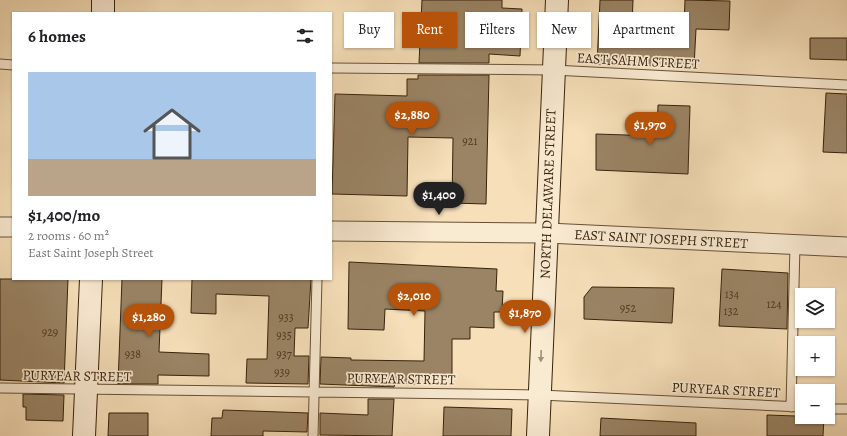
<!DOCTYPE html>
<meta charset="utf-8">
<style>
body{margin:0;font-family:Alegreya,serif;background:#f6f6f6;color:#202124;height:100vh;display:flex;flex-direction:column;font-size:15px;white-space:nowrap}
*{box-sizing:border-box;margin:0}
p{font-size:13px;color:#757577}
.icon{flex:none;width:22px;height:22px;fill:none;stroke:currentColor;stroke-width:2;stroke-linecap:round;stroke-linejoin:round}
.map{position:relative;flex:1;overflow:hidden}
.drawer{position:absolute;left:12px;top:12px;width:320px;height:268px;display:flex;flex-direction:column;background:#fff;border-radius:0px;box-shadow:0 1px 3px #0004}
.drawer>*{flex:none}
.hud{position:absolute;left:344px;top:12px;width:380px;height:36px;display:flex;gap:8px}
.fabs{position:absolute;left:795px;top:288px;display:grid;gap:8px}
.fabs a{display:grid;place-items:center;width:40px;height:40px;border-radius:0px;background:#fff;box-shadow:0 1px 3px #0004;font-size:20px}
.price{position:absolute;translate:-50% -34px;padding:0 9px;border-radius:14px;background:#b45309;color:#fff;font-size:13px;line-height:26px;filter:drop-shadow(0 1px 2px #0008)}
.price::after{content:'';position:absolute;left:50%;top:24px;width:12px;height:9px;margin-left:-6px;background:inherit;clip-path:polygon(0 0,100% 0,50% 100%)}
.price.active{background:#222;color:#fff}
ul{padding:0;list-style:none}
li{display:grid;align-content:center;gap:8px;height:212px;padding:0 16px}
li span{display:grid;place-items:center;height:124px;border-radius:0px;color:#555}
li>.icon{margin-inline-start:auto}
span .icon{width:72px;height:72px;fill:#fffc;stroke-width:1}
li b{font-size:17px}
h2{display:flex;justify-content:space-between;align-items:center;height:48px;padding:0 16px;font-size:17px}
.chip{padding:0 14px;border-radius:0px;background:#fff;box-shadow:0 1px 3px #0004;font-size:14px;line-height:36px}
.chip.active{background:#b45309;color:#fff}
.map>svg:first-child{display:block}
.building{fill:#9a8465;stroke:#37220b}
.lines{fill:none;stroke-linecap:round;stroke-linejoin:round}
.lane-casing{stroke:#675136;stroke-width:11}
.street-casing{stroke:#675136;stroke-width:21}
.secondary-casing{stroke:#37220b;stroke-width:24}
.lane{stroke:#f9ead2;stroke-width:9}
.street{stroke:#f9ead2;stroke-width:19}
.secondary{stroke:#f9ead2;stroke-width:22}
.oneway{fill:#a29078}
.labels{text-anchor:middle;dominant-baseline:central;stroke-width:3.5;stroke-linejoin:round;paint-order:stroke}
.number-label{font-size:12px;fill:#503a22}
.street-label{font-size:14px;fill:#37220b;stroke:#f9ead2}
</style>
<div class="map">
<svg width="847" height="436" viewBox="0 0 847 436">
<rect width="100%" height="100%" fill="#f6dfb9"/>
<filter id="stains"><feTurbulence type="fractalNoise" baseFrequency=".005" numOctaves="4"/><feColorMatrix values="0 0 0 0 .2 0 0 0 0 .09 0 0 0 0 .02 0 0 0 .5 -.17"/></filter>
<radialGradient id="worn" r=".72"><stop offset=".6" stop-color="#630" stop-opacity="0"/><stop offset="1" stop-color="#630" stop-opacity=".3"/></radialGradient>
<path class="building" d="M 422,0 L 502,0 L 502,8 L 522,9 L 520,56 L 489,54 L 489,63 L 419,63 Z
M 600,0 L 633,0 L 632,27 L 684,28 L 685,0 L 730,1 L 729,30 L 696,29 L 694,67 L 597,64 Z
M 810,38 L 847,38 L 847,60 L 810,59 Z
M 418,75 L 489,75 L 486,204 L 452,203 L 453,138 L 408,137 L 407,196 L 332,194 L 335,94 L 407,96 L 407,79 L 418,79 Z
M 826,93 L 847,94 L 847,153 L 823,152 Z
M 658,105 L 690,106 L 688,174 L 596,170 L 596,134 L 657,136 Z
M 349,262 L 497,269 L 496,291 L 503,291 L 502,312 L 494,312 L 494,328 L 470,327 L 470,339 L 452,339 L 452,378 L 419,377 L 418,384 L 395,383 L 394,387 L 320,384 L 321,357 L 351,358 L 351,360 L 424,361 L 425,311 L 385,309 L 384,330 L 348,329 Z
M 722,269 L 788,273 L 787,329 L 719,326 Z
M 0,279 L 68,279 L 64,383 L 0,380 Z
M 122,279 L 162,279 L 159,352 L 209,354 L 209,376 L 158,375 L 158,384 L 118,384 Z
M 192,279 L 311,279 L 308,328 L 295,328 L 294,356 L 309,356 L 308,384 L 246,383 L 247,359 L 267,359 L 269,296 L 216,294 L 216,314 L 191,313 Z
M 592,287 L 674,288 L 672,323 L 584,319 L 584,297 Z
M 23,394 L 64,395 L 63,421 L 26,420 L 26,407 L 23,407 Z
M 368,399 L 394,399 L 392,436 L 320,435 L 320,413 L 368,415 Z
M 444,407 L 512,409 L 511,436 L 443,436 Z
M 223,410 L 308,413 L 307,432 L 263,431 L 263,436 L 211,436 L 212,418 L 222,418 Z
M 109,413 L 148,413 L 148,436 L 108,436 Z
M 767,415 L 824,417 L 823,436 L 767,436 Z
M 601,418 L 696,423 L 696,436 L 600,436 Z"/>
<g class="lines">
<g class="lane-casing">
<path id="lane" d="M 0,64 L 13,65
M 331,68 L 553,70 L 847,85
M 0,388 L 540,395 L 802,407
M 791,407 L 795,245
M 828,409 L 847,409
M 313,436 L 317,279"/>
</g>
<g class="street-casing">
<path id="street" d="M 0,227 L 13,227
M 331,231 L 547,233 L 847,247"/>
</g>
<g class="secondary-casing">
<path id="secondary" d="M 103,13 L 103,0
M 84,436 L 91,279
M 538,436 L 557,0"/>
</g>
<use href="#lane" class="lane"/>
<use href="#street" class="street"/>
<use href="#secondary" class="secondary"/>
</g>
<defs><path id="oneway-solid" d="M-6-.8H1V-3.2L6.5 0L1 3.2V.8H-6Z"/></defs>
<use class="oneway" href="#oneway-solid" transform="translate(541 356) rotate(92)"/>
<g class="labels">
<g class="number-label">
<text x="470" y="141">921</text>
<text x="732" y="294">134</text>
<text x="774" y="304">124</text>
<text x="628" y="308">952</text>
<text x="731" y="311">132</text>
<text x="286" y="317">933</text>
<text x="50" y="332">929</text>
<text x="284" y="335">935</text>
<text x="133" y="354">938</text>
<text x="284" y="354">937</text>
<text x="282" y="372">939</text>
</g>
<g class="street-label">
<text transform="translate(638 61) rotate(3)">EAST SAHM STREET</text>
<text transform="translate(548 194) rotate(-88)">NORTH DELAWARE STREET</text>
<text transform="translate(661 239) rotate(3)">EAST SAINT JOSEPH STREET</text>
<text transform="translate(77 376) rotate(1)">PURYEAR STREET</text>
<text transform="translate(401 379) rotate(1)">PURYEAR STREET</text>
<text transform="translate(726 390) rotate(3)">PURYEAR STREET</text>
</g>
</g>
<rect width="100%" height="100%" filter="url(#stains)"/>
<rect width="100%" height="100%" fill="url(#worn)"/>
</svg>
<div class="fabs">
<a><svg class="icon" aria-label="layers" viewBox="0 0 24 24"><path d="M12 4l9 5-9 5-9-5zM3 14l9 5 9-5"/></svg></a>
<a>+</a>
<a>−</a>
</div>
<b class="price" style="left:412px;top:136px">$2,880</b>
<b class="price" style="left:650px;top:146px">$1,970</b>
<b class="price active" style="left:439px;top:216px">$1,400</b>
<b class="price" style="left:414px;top:317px">$2,010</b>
<b class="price" style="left:525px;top:334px">$1,870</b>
<b class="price" style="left:149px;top:338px">$1,280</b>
<div class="hud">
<a class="chip">Buy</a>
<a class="chip active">Rent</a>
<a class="chip">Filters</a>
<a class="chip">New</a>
<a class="chip">Apartment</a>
</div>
<section class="drawer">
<h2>6 homes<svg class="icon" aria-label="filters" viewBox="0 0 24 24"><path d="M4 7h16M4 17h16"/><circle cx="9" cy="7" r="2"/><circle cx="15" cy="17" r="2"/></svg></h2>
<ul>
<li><span style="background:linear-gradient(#a9c7e8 70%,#b9a48a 0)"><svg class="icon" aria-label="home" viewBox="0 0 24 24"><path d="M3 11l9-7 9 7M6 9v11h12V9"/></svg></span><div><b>$1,400/mo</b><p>2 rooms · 60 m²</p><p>East Saint Joseph Street</p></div></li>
</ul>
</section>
</div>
